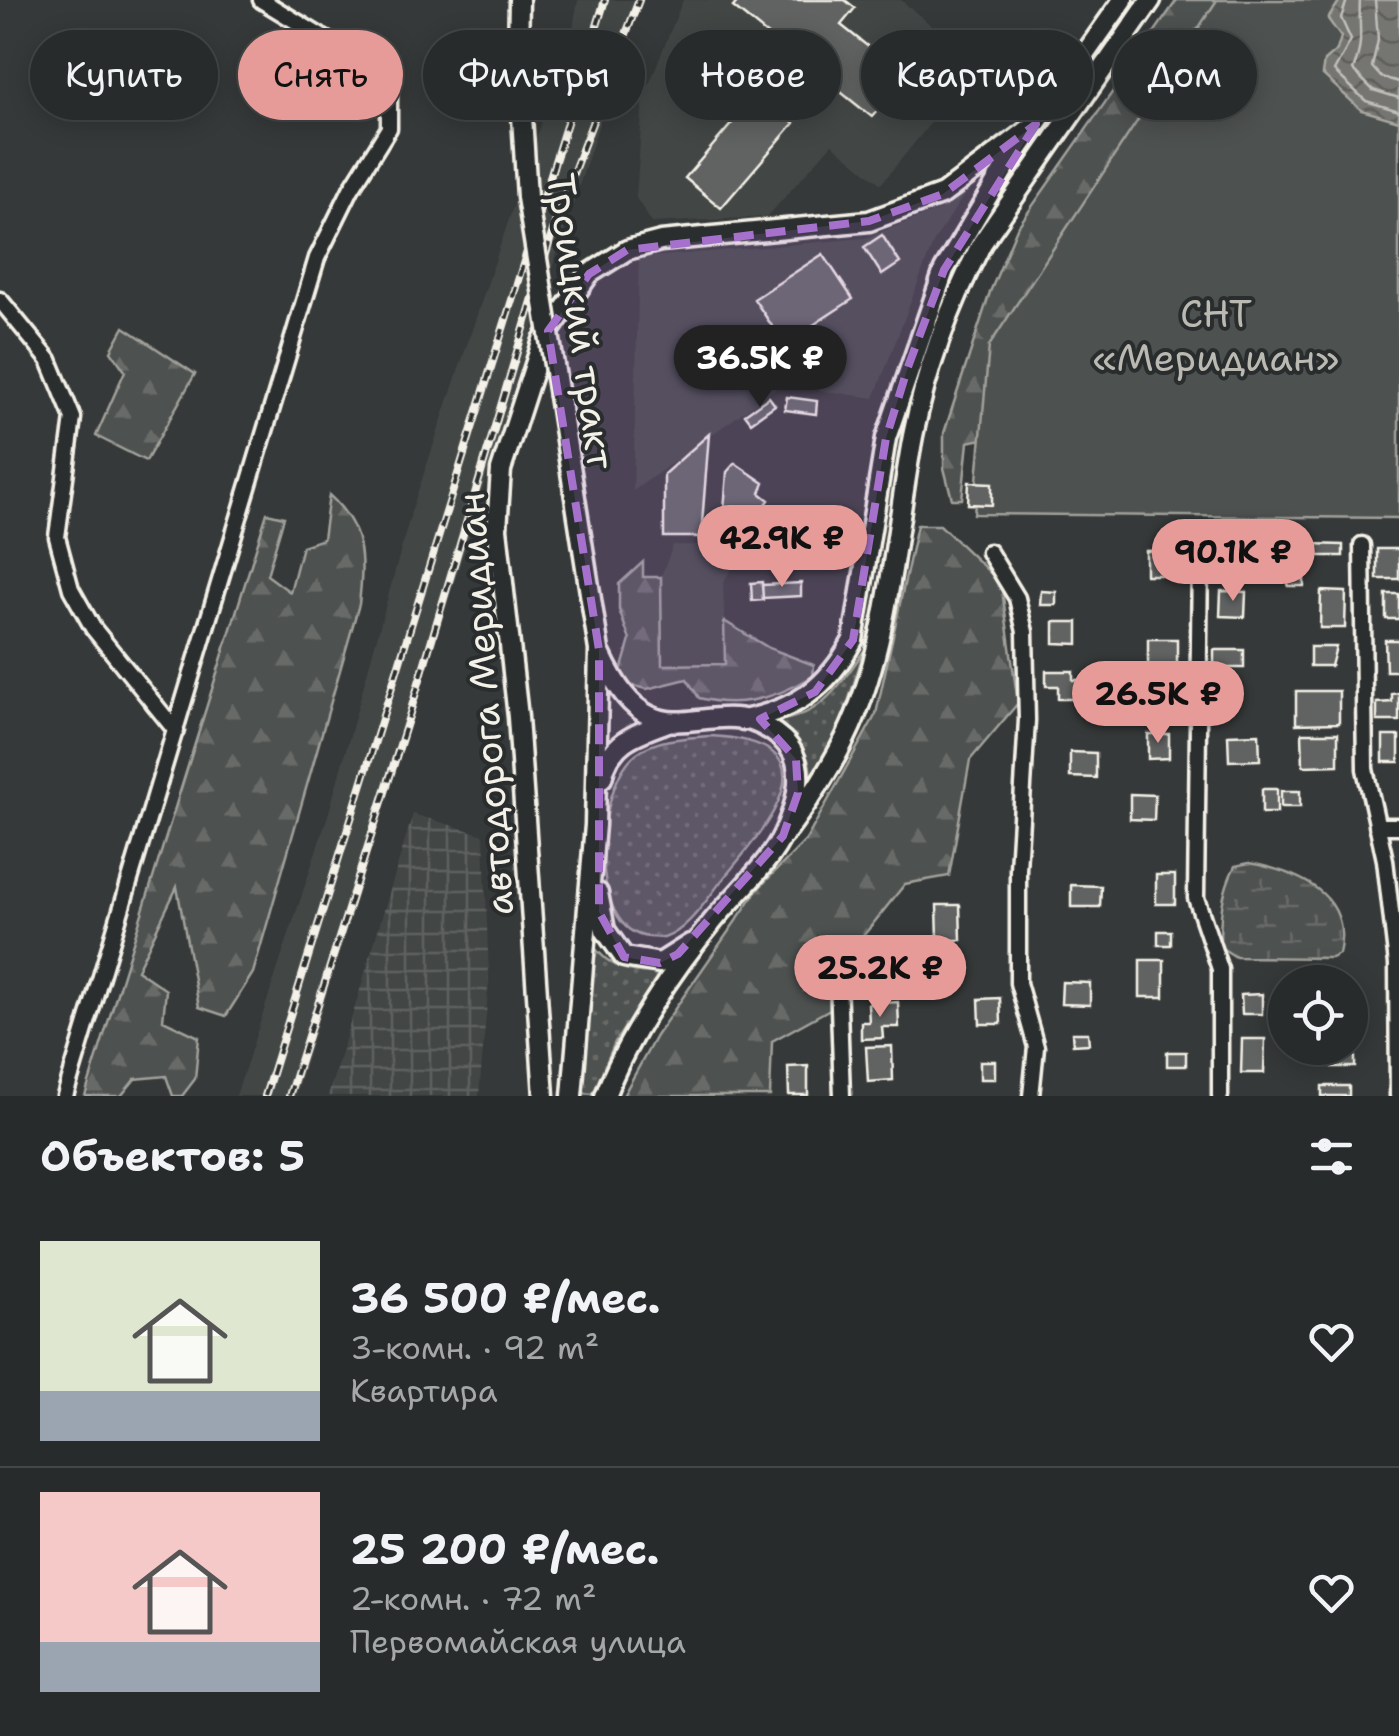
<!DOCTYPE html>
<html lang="ru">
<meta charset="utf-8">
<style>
body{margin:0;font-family:"Shantell Sans",sans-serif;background:#343737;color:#f1f3f6;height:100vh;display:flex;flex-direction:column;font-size:38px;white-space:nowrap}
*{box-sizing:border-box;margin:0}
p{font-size:32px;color:#a5a7a9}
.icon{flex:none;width:55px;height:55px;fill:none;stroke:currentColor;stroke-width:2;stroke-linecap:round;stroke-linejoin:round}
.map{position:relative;height:1096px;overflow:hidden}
.side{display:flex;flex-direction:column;background:#282b2b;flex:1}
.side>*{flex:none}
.top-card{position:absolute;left:30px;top:30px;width:1340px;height:90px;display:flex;gap:20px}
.tools{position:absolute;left:1268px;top:965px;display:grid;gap:20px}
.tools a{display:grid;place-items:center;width:100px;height:100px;border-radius:50%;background:#282b2b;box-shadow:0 5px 25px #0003,0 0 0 2px #444747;font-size:50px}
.price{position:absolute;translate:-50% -85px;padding:0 22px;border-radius:35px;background:#e69b98;color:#111;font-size:32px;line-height:65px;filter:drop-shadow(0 2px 5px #0008)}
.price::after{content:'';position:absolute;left:50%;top:60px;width:30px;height:22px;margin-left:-15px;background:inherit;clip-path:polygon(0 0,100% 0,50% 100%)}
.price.current{background:#222;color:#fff}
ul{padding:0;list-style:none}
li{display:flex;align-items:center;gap:30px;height:250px;padding:0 40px}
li+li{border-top:2px solid #444747}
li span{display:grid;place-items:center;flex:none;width:280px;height:200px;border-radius:0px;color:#555}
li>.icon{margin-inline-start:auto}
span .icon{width:120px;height:120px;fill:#fffc;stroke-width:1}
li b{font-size:42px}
h2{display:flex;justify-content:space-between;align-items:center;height:120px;padding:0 40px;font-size:42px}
.chip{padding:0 35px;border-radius:45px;background:#282b2b;box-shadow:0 5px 25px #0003,0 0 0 2px #444747;font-size:35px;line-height:90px}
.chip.current{background:#e69b98;color:#111}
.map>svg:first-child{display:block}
.built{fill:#434645}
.industrial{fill:url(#industrial-grid)}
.grass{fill:url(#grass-dots);stroke:#a1a19c;stroke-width:2.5}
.forest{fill:url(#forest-firs);stroke:#a1a19c;stroke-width:2.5}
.wetland{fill:url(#wetland-marsh);stroke:#a1a19c;stroke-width:2.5}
.green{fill:#4e514f;stroke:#a1a19c;stroke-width:2.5}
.water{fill:url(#water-waves);stroke:#a8a7a1;stroke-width:2.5}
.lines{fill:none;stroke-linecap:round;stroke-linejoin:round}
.shore{stroke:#c1bfb9;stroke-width:2.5}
.building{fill:#616362;stroke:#f4f1e8;stroke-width:2.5}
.minor-casing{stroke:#f4f1e8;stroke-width:21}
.major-casing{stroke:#f4f1e8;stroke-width:25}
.minor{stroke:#2a2d2e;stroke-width:14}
.major{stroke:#2a2d2e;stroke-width:18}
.rail-casing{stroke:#f4f1e8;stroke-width:8}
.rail{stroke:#2a2d2e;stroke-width:4;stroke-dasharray:11;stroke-linecap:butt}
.major-bridge-casing{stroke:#f4f1e8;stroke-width:25;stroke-linecap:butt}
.major-bridge{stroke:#2a2d2e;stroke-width:18}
.marked{fill:#a571cd;fill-opacity:0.2;stroke:#a571cd;stroke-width:8;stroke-dasharray:20 12;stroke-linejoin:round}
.labels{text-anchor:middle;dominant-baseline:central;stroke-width:8;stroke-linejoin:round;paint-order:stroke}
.park-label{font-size:38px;fill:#bab9b2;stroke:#2a2d2e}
.street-label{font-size:38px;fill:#f4f1e8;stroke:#2a2d2e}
</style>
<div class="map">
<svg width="1399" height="1096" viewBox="0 0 1399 1096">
<defs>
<pattern id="industrial-grid" width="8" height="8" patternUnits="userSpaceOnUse" patternTransform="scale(2.5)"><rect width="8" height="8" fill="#434645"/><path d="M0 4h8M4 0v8" fill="none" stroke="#5f6160"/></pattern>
<pattern id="grass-dots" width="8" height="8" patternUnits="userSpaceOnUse" patternTransform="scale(2.5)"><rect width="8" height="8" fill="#4e514f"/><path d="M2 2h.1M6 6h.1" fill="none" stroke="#686a68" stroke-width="1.8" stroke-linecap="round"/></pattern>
<pattern id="forest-firs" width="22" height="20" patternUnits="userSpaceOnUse" patternTransform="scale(2.5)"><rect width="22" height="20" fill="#4e514f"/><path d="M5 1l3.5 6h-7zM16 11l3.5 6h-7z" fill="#686a68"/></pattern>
<pattern id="wetland-marsh" width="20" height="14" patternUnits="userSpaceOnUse" patternTransform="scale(2.5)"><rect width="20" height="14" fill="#4e514f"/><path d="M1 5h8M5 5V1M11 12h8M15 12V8" fill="none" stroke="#686a68"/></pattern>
<pattern id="water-waves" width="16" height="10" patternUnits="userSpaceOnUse" patternTransform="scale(2.5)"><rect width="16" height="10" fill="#757572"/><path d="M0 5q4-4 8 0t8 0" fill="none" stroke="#5f5e5c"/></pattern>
</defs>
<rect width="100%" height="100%" fill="#363939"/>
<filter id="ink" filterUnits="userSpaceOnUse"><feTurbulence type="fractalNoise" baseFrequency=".01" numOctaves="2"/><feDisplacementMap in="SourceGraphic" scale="20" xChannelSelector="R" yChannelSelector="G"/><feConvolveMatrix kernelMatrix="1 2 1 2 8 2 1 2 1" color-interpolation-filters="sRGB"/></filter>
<g filter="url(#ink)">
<path class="built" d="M 578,0 L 644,0 L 635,14 L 537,315 L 295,1096 L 236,1096 L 329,812 L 412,509 L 573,28 Z
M 683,0 L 901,0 L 978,65 L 881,184 L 832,144 L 767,217 L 652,223 L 636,198 L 643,99 Z
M 966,192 L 934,241 L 874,398 L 781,385 L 633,491 L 639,258 L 865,238 L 939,210 Z
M 673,545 L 746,546 L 723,583 L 726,664 L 662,665 L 661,577 Z"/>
<path class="industrial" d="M 413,814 L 484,835 L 489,980 L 479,1096 L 328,1096 Z"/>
<path class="grass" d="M 864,651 L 837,737 L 810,777 C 813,752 792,737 775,721 C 821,717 839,686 864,651 Z
M 710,736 C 835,742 775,817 728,873 C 711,892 690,930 664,938 C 663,938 650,937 649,937 C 585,931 595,784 637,753 C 658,738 686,738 710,736 Z
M 592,944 C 609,968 631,974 661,972 L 615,1042 L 593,1094 L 582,1093 Z"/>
<path class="forest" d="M 1177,0 L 1241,0 L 992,437 L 968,442 L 962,499 L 952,499 L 944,468 L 944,433 L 990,292 L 1017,228 Z
M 124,327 L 195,374 L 146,461 L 96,436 L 125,371 L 111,351 Z
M 329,495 C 365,528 364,558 359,604 L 253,973 L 226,1016 L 199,1007 L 177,887 L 137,970 L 166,990 L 163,1020 L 199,1037 L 195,1079 L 182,1096 L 173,1096 L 166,1076 L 135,1079 L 121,1096 L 85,1096 L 267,513 L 284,517 L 267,575 L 290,592 L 302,546 L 323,539 Z
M 917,525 L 940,525 L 1001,583 L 1018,703 L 970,760 L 949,876 L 905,884 L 831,976 L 830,1009 L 772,1041 L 770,1096 L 623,1096 L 656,1036 L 758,889 L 806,840 L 876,714 Z
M 643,562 L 643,577 L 661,577 L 662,665 L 725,664 L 724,621 L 769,648 L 814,665 L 813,676 C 779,697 740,709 699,698 L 687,679 L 647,689 L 629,685 L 621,671 L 630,640 L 619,610 L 619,584 Z"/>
<path class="wetland" d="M 1249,863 C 1298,872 1353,894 1339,954 L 1331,958 L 1236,957 L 1220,947 C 1220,917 1221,893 1235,866 Z"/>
<path class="green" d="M 1217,0 L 1399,0 L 1399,518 L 974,514 L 989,346 Z"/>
<path class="water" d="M 1340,0 L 1399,0 L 1399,121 L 1361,110 L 1322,74 L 1324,61 L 1337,50 L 1341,37 L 1328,19 Z"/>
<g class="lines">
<path class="shore" d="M 1347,0 L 1341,18 L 1351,40 L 1334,71 L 1366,101 L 1399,111
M 1360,0 C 1358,29 1365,40 1353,70 L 1373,90 L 1399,98
M 1375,0 L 1378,40 L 1372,67 L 1381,77 L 1399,82"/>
</g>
<path class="building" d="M 739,0 L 845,0 L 855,8 L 841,25 L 905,76 L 872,117 L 827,81 L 818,92 L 798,76 L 806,66 L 733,7 Z
M 758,93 L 794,123 L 721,208 L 685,178 Z
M 882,235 L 900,263 L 882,275 L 864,247 Z
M 823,254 L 853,299 L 784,344 L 754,299 Z
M 769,397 L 775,405 L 751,422 L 745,414 Z
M 787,397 L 817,401 L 816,414 L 785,410 Z
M 709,434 L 701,537 L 664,537 L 664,474 Z
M 735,463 L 764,483 L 760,493 L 769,500 L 749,529 L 724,511 L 727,472 Z
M 969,482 L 992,483 L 992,505 L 968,504 Z
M 1311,544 L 1343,545 L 1343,556 L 1311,556 Z
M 1377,549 L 1399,549 L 1399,579 L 1377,579 Z
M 1169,550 L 1170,575 L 1146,575 L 1146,551 Z
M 1223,551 L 1239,551 L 1240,571 L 1223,572 Z
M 1288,552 L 1304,552 L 1304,586 L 1288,586 Z
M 762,582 L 763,600 L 752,601 L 751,583 Z
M 801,583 L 801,596 L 763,598 L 762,585 Z
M 1041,591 L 1056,592 L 1056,605 L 1040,605 Z
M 1221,591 L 1246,592 L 1245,617 L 1220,616 Z
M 1321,591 L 1346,592 L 1345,628 L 1320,628 Z
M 1386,594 L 1399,594 L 1399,619 L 1386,619 Z
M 1054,622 L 1078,622 L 1078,644 L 1054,643 Z
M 1148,639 L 1177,639 L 1177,668 L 1148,668 Z
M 1385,640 L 1399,640 L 1399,671 L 1386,671 Z
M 1310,647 L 1336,647 L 1331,666 L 1310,666 Z
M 1214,650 L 1244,650 L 1244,668 L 1214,668 Z
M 1046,671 L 1073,671 L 1073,680 L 1080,680 L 1083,688 L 1080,699 L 1058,699 L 1058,686 L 1046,686 Z
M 1233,686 L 1234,708 L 1214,709 L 1213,687 Z
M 1296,691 L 1339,691 L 1339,723 L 1296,724 Z
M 1399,693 L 1399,721 L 1377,721 L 1377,703 L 1392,702 L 1392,694 Z
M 1302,733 L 1338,733 L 1338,765 L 1303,766 Z
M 1148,734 L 1169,734 L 1169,758 L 1148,759 Z
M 1259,734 L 1260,760 L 1229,761 L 1228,735 Z
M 1383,736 L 1399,736 L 1399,762 L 1383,762 Z
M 1070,752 L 1096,753 L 1096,778 L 1070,777 Z
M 1262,789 L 1277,789 L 1277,813 L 1262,813 Z
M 1281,791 L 1300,791 L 1300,807 L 1281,807 Z
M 1130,794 L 1155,795 L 1154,820 L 1130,819 Z
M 1156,875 L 1175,875 L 1175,904 L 1156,904 Z
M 1071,885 L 1101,886 L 1100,907 L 1071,907 Z
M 937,905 L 960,905 L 961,940 L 938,940 Z
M 1158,931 L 1171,931 L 1171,945 L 1158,945 Z
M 918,951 L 919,981 L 896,981 L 896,952 Z
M 1140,960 L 1164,960 L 1164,997 L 1140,997 Z
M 965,964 L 966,982 L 934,983 L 934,965 Z
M 855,972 L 876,972 L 876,987 L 855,987 Z
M 1062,982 L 1090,983 L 1090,1005 L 1061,1004 Z
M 1262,994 L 1262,1014 L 1242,1014 L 1241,995 Z
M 1000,998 L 1001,1024 L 980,1024 L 979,999 Z
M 1350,1001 L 1361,1001 L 1360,1033 L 1350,1032 Z
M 898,1002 L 899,1027 L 882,1027 L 883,1038 L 861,1039 L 861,1022 L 869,1022 L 868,1004 Z
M 1072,1033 L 1088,1033 L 1089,1044 L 1073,1045 Z
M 1242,1039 L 1265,1039 L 1264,1073 L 1241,1073 Z
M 1350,1039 L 1355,1039 L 1355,1067 L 1332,1067 L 1332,1048 L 1350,1048 Z
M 892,1046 L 893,1080 L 868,1082 L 866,1047 Z
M 1167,1052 L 1186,1052 L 1186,1066 L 1167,1066 Z
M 980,1061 L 995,1061 L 995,1079 L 980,1079 Z
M 808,1066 L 808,1095 L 789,1095 L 788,1067 Z
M 1322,1086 L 1349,1086 L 1349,1096 L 1322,1096 Z"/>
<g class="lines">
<g class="minor-casing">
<path id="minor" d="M 0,300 L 49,360 L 73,418 L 57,537 L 71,589 L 93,628 L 176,731
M 1362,545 L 1365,769 L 1385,860 L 1397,964 L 1398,1096
M 989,552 L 1017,598 L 1025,632 L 1027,720 L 1018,869 L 1018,983 L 1036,1047 L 1031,1096
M 1200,556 L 1196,898 L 1220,969 L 1220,1096
M 1377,826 L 1399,826
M 65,1096 L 317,258 L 351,189 L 389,128 L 389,91 L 366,64 L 261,0
M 842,1096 L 838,978 L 850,959"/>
</g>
<g class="major-casing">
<path id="major" d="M 518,51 L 519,0
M 559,396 L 599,650 L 595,825 L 572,1096
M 601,655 C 658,781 714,677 783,740 C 809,764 797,803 784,832 C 770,864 735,894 713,921 C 674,968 626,1039 605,1096
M 743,720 C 797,709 827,688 853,640 L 886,438 L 944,270 L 1004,169 L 1123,0
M 602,778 C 610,741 635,734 668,722
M 783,836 C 809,801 833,766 851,726 C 890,638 895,530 913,436 C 926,370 951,303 982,243 L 1151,0
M 598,893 L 605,930 L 624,957 L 660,963 L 690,944
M 544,1096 L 518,717 L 497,529 L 501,470 L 543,340 L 589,274 L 627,250 L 661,241 L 869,221 L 943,194 L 1036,124"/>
</g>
<use href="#minor" class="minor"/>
<use href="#major" class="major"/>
<g class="rail-casing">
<path id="rail" d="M 265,1096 L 605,0
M 289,1096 L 410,713 L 559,210 L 639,0"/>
</g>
<use href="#rail" class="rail"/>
<g class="major-bridge-casing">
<path id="major-bridge" d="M 518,51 L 527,197 L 559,396"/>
</g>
<use href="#major-bridge" class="major-bridge"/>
</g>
</g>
<path class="marked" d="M 1036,124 L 944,270 L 908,367 L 886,438 L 853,640 L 815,692 L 760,719 L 796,759 L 798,793 L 783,836 L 678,954 L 660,963 L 624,957 L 599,912 L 599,650 L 548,331 L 589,274 L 627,250 L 869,221 L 943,194 Z"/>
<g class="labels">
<g class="park-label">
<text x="1216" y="313">СНТ<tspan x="1216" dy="44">«Меридиан»</tspan></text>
</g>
<g class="street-label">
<text transform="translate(581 321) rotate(82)">Троицкий тракт</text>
<text transform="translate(485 704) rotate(-94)">автодорога Меридиан</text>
</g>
</g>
</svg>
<div class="tools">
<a><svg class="icon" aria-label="locate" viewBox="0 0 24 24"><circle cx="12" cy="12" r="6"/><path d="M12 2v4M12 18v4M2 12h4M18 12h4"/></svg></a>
</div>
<b class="price current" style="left:760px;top:410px">36.5K ₽</b>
<b class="price" style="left:782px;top:590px">42.9K ₽</b>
<b class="price" style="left:1233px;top:604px">90.1K ₽</b>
<b class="price" style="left:1158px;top:746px">26.5K ₽</b>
<b class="price" style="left:880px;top:1020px">25.2K ₽</b>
<div class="top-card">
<a class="chip">Купить</a>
<a class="chip current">Снять</a>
<a class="chip">Фильтры</a>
<a class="chip">Новое</a>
<a class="chip">Квартира</a>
<a class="chip">Дом</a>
</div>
</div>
<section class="side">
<h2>Объектов: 5<svg class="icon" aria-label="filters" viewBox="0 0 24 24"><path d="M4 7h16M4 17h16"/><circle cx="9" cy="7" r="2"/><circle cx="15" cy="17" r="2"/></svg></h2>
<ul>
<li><span style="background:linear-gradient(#dfe7d0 75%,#9aa5b1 0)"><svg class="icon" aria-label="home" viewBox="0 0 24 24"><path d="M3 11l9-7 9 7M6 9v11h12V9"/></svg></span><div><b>36 500 ₽/мес.</b><p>3-комн. · 92 m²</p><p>Квартира</p></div><svg class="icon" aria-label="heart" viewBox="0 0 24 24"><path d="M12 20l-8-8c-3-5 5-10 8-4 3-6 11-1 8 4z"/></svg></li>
<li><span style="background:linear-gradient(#f6c9c9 75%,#9aa5b1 0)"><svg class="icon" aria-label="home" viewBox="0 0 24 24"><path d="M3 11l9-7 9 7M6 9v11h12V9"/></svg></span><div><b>25 200 ₽/мес.</b><p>2-комн. · 72 m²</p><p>Первомайская улица</p></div><svg class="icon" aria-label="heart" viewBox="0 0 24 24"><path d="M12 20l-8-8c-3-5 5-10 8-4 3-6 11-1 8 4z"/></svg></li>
</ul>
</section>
